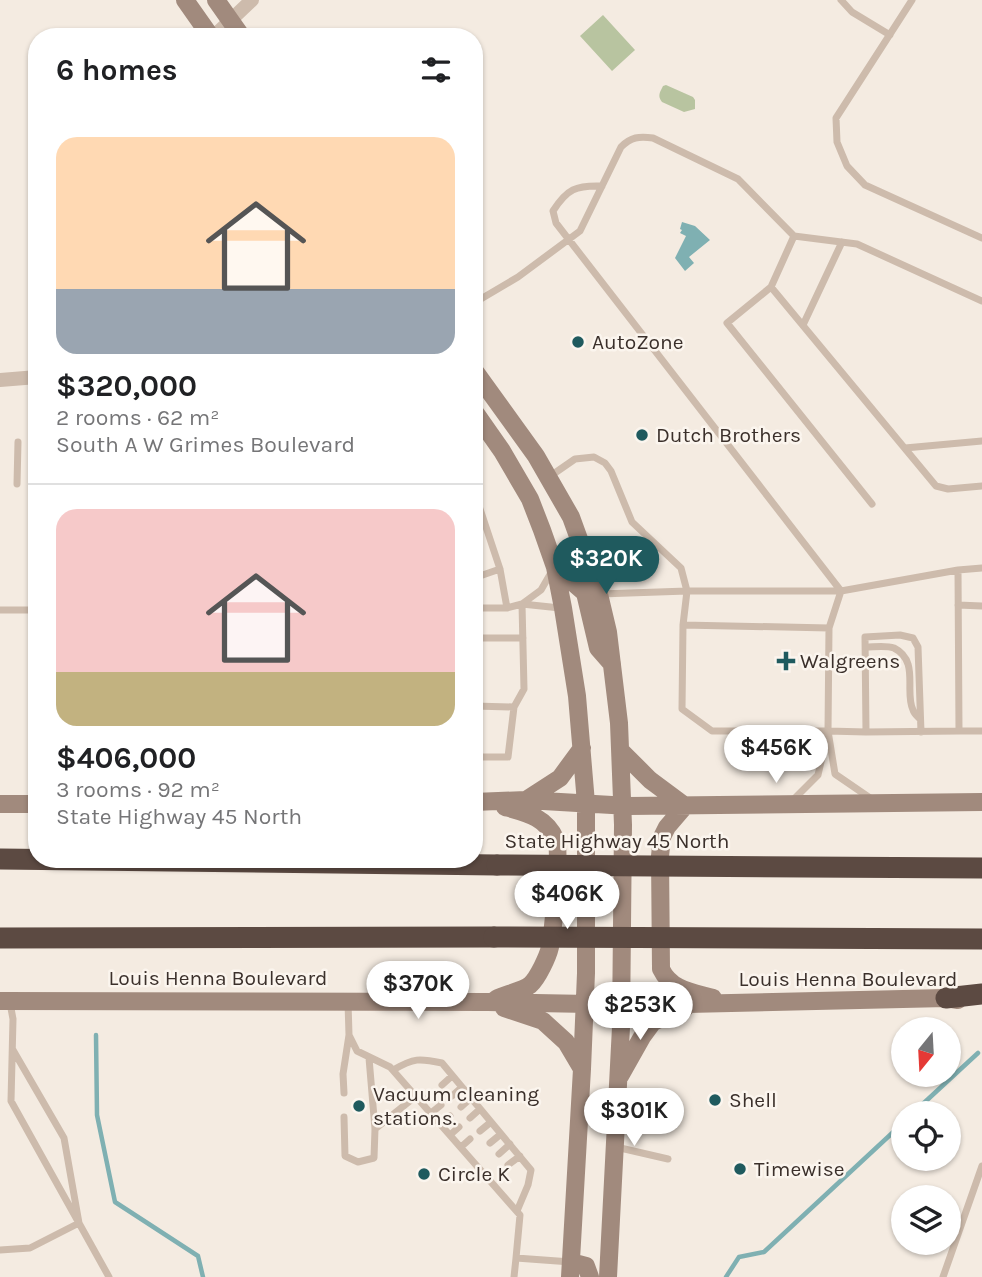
<!DOCTYPE html>
<meta charset="utf-8">
<style>
body{margin:0;font-family:Karla,sans-serif;background:#f6f6f6;color:#202124;height:100vh;display:flex;flex-direction:column;font-size:26px;white-space:nowrap}
*{box-sizing:border-box;margin:0}
p{font-size:23px;color:#757577}
.icon{flex:none;width:38px;height:38px;fill:none;stroke:currentColor;stroke-width:2;stroke-linecap:round;stroke-linejoin:round}
.map{position:relative;flex:1;overflow:hidden}
.panel{position:absolute;left:28px;top:28px;width:455px;height:840px;display:flex;flex-direction:column;background:#fff;border-radius:28px;box-shadow:0 2px 5px #0004}
.panel>*{flex:none}
.needle{width:46px;rotate:198deg}
.buttons{position:absolute;left:891px;top:1017px;display:grid;gap:14px}
.buttons a{display:grid;place-items:center;width:70px;height:70px;border-radius:50%;background:#fff;box-shadow:0 2px 5px #0004;font-size:35px}
.price{position:absolute;translate:-50% -60px;padding:0 16px;border-radius:24px;background:#fff;color:#222;font-size:23px;line-height:46px;filter:drop-shadow(0 2px 4px #0008)}
.price::after{content:'';position:absolute;left:50%;top:42px;width:21px;height:16px;margin-left:-10px;background:inherit;clip-path:polygon(0 0,100% 0,50% 100%)}
.price.selected{background:#1f5a5e;color:#fff}
ul{padding:0;list-style:none}
li{display:grid;align-content:center;gap:14px;height:371px;padding:0 28px}
li+li{border-top:2px solid #e0e0e0}
li span{display:grid;place-items:center;height:217px;border-radius:21px;color:#555}
li>.icon{margin-inline-start:auto}
span .icon{width:126px;height:126px;fill:#fffc;stroke-width:1}
li b{font-size:30px}
h2{display:flex;justify-content:space-between;align-items:center;height:84px;padding:0 28px;font-size:30px}
.map>svg:first-child{display:block}
.green{fill:#b8c4a0}
.water{fill:#7fb0b2}
.lines{fill:none;stroke-linecap:round;stroke-linejoin:round}
.stream{stroke:#7fb0b2;stroke-width:4.5}
.service{stroke:#cdbbac;stroke-width:7}
.minor{stroke:#cdbbac;stroke-width:14}
.secondary{stroke:#a18a7d;stroke-width:18}
.motorway{stroke:#5c4a42;stroke-width:21}
.motorway-bridge{stroke:#5c4a42;stroke-width:21}
.poi-dot{fill:#1f5a5e;stroke:#fbf5ee;stroke-width:2.5}
.labels{text-anchor:middle;dominant-baseline:central;stroke-width:5;stroke-linejoin:round;paint-order:stroke}
.poi-label{font-size:21px;fill:#3b302b;stroke:#fbf5ee;text-anchor:start}
.street-label{font-size:21px;fill:#3b302b;stroke:#fbf5ee}
</style>
<div class="map">
<svg width="982" height="1277" viewBox="0 0 982 1277">
<rect width="100%" height="100%" fill="#f4ebe1"/>
<path class="green" d="M 603,15 L 635,50 L 612,71 L 580,36 Z
M 666,85 L 693,97 L 695,100 L 695,109 L 684,112 L 662,102 C 657,96 660,92 663,86 Z"/>
<path class="water" d="M 682,222 L 695,226 L 710,240 L 689,257 L 694,263 L 685,271 L 675,258 L 686,236 L 680,233 L 682,230 L 680,229 Z"/>
<g class="lines">
<path class="stream" d="M 96,1035 L 97,1115 L 115,1202 L 198,1256 L 203,1277
M 913,1113 L 978,1053
M 726,1277 L 739,1257 L 764,1252 L 903,1123"/>
<path class="service" d="M 841,0 L 852,12 L 890,35
M 912,0 L 836,118 L 837,142 L 847,166 L 865,185 L 982,238
M 602,186 C 576,185 567,189 553,211 L 556,223 L 841,591 L 958,570
M 794,236 L 857,244 L 982,301
M 771,287 L 936,486 L 948,489 L 982,486
M 474,303 L 518,277 L 580,231 L 621,147 C 631,137 639,136 653,138 L 738,179 L 794,236 L 771,287 L 727,323 L 872,504
M 803,325 L 842,242
M 905,448 L 982,441
M 549,477 L 575,459 L 594,457 L 605,463 L 611,471 L 632,522 L 681,568 L 687,591 L 683,625 L 682,709 L 712,731 L 828,731 L 829,628 L 683,625
M 17,484 L 18,442
M 474,491 L 500,569 L 507,608
M 474,578 L 500,569
M 600,594 L 687,591 L 841,591 L 829,628
M 522,604 L 541,590 L 552,571
M 958,605 L 982,606
M 474,608 L 507,608 L 522,604 L 560,608
M 0,610 L 37,610
M 474,638 L 523,638
M 866,647 C 874,647 886,645 894,648 C 920,661 904,692 913,710 C 914,714 917,716 920,719
M 474,706 L 514,707
M 828,731 L 866,732 L 959,731 L 958,570 L 982,568
M 959,731 L 982,731
M 866,732 L 865,637 L 900,635 L 913,638 L 918,647 L 921,732
M 474,757 L 508,757 L 514,707 L 524,689 L 522,604
M 791,802 L 818,775 L 828,731 L 835,774 L 870,798
M 348,1002 L 349,1035 L 357,1051 L 390,1067 L 520,1215 L 516,1258 L 571,1262
M 10,1003 L 13,1019 L 11,1101 L 109,1277
M 393,1070 C 414,1058 419,1058 442,1063 L 531,1170 L 528,1185 L 517,1211
M 442,1085 L 452,1076
M 344,1093 L 343,1074 L 349,1035
M 452,1096 L 462,1087
M 422,1103 L 432,1094
M 461,1107 L 471,1098
M 431,1113 L 441,1105
M 344,1117 L 345,1156 L 358,1162 L 374,1158 L 375,1129 L 369,1058
M 470,1118 L 480,1109
M 441,1124 L 450,1116
M 375,1129 L 416,1096
M 480,1131 L 491,1122
M 450,1135 L 459,1127
M 490,1143 L 501,1134
M 461,1147 L 470,1139
M 616,1147 L 668,1159
M 499,1154 L 510,1144
M 508,1165 L 520,1156
M 0,1250 L 30,1248 L 79,1223 L 64,1138 L 13,1050
M 514,1277 L 516,1258
M 943,1277 L 982,1166"/>
<path class="minor" d="M 213,37 L 252,0
M 0,380 L 37,377"/>
<path class="secondary" d="M 185,0 L 211,37
M 216,0 L 242,37
M 474,370 L 536,456 L 571,517 L 599,594 L 608,632 L 619,723 L 623,825 L 621,1027 L 608,1277
M 474,411 L 502,451 L 530,499 L 542,530 L 555,567 L 563,608 L 577,696 L 586,803 L 586,973 L 582,1069 L 570,1277
M 555,567 L 585,593 L 598,648 L 612,664
M 621,751 L 650,780 L 685,806
M 526,800 L 560,778 L 582,748
M 474,802 L 526,800 L 629,806 L 982,802
M 0,804 L 37,804
M 685,806 L 667,827 L 662,837 L 660,856 L 661,969 C 671,990 692,992 713,998
M 496,999 C 504,995 524,990 530,985 C 538,978 548,956 550,947 C 553,932 561,850 556,840 C 546,817 527,813 505,807
M 0,1001 L 488,1002 L 644,1005 L 946,998 L 958,1000
M 504,1008 L 543,1021 L 566,1042 L 582,1069
M 620,1076 L 642,1037 L 653,1022 L 685,1008
M 571,1262 L 586,1266 L 590,1277"/>
<path class="motorway" d="M 0,859 L 497,865
M 0,938 L 494,937
M 946,998 L 982,994"/>
<path class="motorway-bridge" d="M 497,865 L 982,868
M 494,937 L 982,939"/>
</g>
<g class="poi-dot">
<circle cx="578" cy="342" r="7"/>
<circle cx="642" cy="435" r="7"/>
<path d="M782.5 650.5h7v7h7v7h-7v7h-7v-7h-7v-7h7z"/>
<circle cx="715" cy="1100" r="7"/>
<circle cx="359" cy="1106" r="7"/>
<circle cx="740" cy="1169" r="7"/>
<circle cx="424" cy="1174" r="7"/>
</g>
<g class="labels">
<g class="poi-label">
<text x="592" y="342">AutoZone</text>
<text x="656" y="435">Dutch Brothers</text>
<text x="800" y="661">Walgreens</text>
<text x="373" y="1094">Vacuum cleaning<tspan x="373" dy="24">stations.</tspan></text>
<text x="729" y="1100">Shell</text>
<text x="754" y="1169">Timewise</text>
<text x="438" y="1174">Circle K</text>
</g>
<g class="street-label">
<text x="617" y="841">State Highway 45 North</text>
<text x="218" y="978">Louis Henna Boulevard</text>
<text x="848" y="979">Louis Henna Boulevard</text>
</g>
</g>
</svg>
<div class="buttons">
<a><svg class="needle" viewBox="-14 -14 28 28"><path d="M0-13l5 13h-10z" fill="#e53935"/><path d="M0 13l5-13h-10z" fill="#757577"/></svg></a>
<a><svg class="icon" aria-label="locate" viewBox="0 0 24 24"><circle cx="12" cy="12" r="6"/><path d="M12 2v4M12 18v4M2 12h4M18 12h4"/></svg></a>
<a><svg class="icon" aria-label="layers" viewBox="0 0 24 24"><path d="M12 4l9 5-9 5-9-5zM3 14l9 5 9-5"/></svg></a>
</div>
<b class="price selected" style="left:606px;top:596px">$320K</b>
<b class="price" style="left:776px;top:785px">$456K</b>
<b class="price" style="left:567px;top:931px">$406K</b>
<b class="price" style="left:418px;top:1021px">$370K</b>
<b class="price" style="left:640px;top:1042px">$253K</b>
<b class="price" style="left:634px;top:1148px">$301K</b>
<section class="panel">
<h2>6 homes<svg class="icon" aria-label="filters" viewBox="0 0 24 24"><path d="M4 7h16M4 17h16"/><circle cx="9" cy="7" r="2"/><circle cx="15" cy="17" r="2"/></svg></h2>
<ul>
<li><span style="background:linear-gradient(#ffd9b3 70%,#9aa5b1 0)"><svg class="icon" aria-label="home" viewBox="0 0 24 24"><path d="M3 11l9-7 9 7M6 9v11h12V9"/></svg></span><div><b>$320,000</b><p>2 rooms · 62 m²</p><p>South A W Grimes Boulevard</p></div></li>
<li><span style="background:linear-gradient(#f6c9c9 75%,#c2b280 0)"><svg class="icon" aria-label="home" viewBox="0 0 24 24"><path d="M3 11l9-7 9 7M6 9v11h12V9"/></svg></span><div><b>$406,000</b><p>3 rooms · 92 m²</p><p>State Highway 45 North</p></div></li>
</ul>
</section>
</div>
